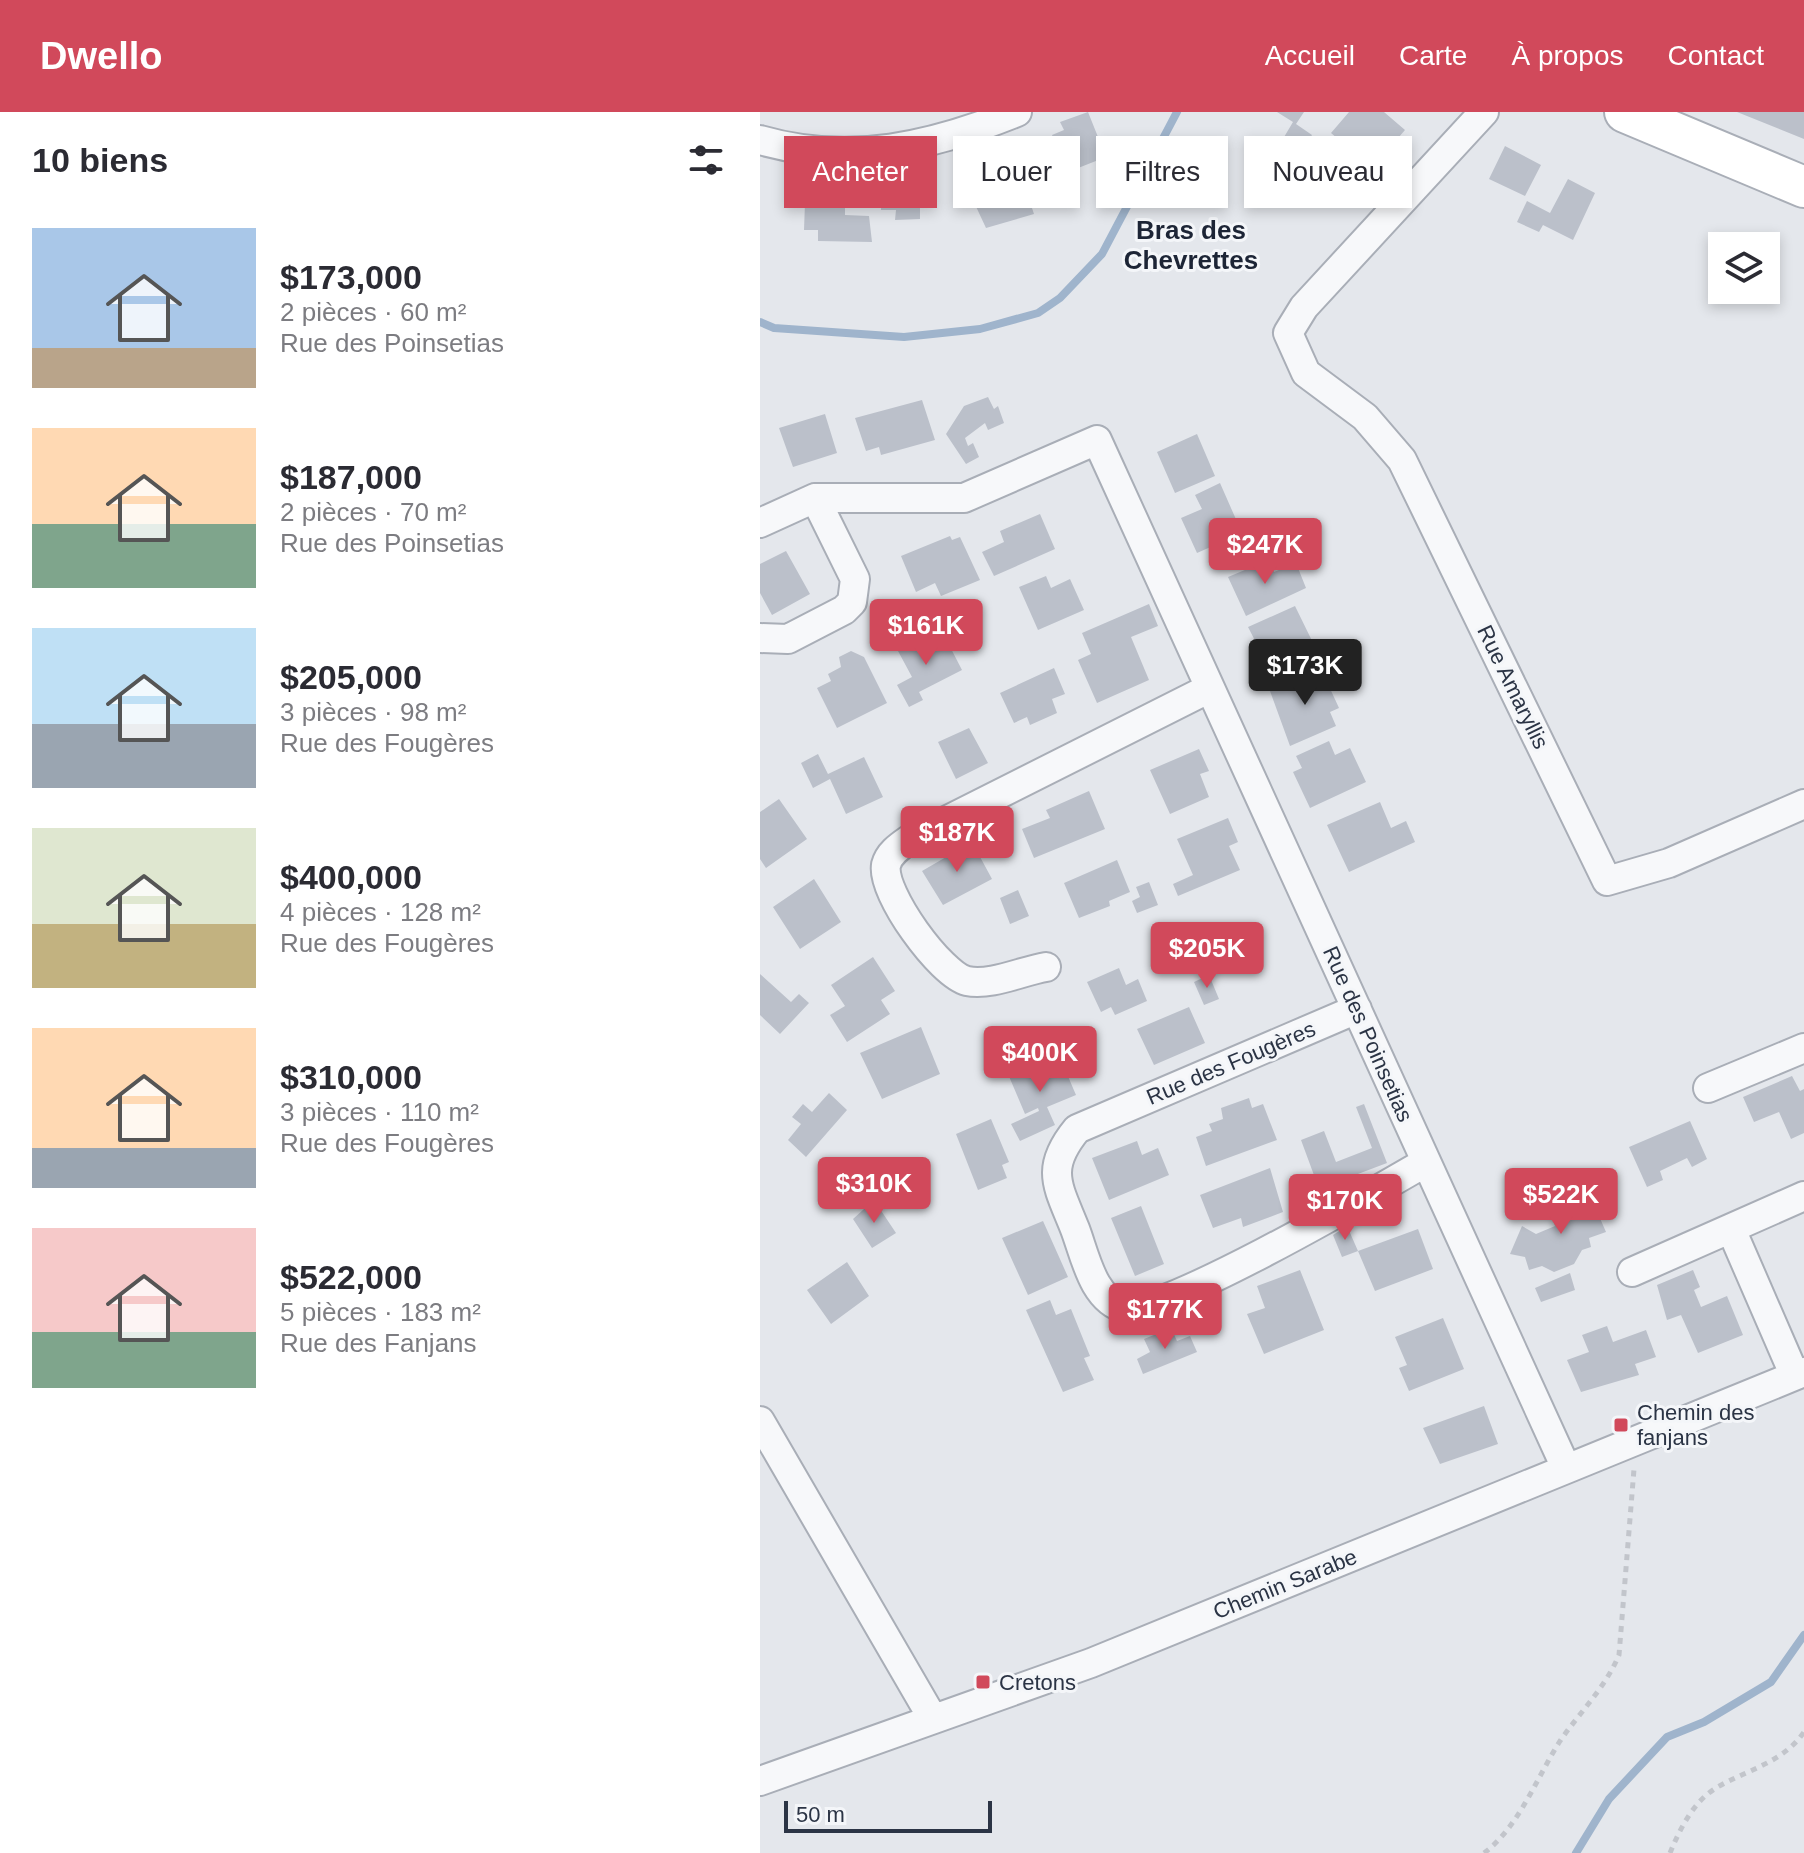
<!DOCTYPE html>
<html lang="fr">
<meta charset="utf-8">
<style>
body{margin:0;font-family:Helvetica,sans-serif;background:#f2f2f3;color:#2b2b33;height:100vh;display:flex;flex-direction:column;font-size:30px;white-space:nowrap}
*{box-sizing:border-box;margin:0}
p{font-size:26px;color:#7c7c81}
.icon{flex:none;width:44px;height:44px;fill:none;stroke:currentColor;stroke-width:2;stroke-linecap:round;stroke-linejoin:round}
.map{position:relative;flex:1;overflow:hidden}
.drawer{display:flex;flex-direction:column;background:#fff;width:760px}
.drawer>*{flex:none}
.top-card{position:absolute;left:24px;top:24px;width:760px;height:72px;display:flex;gap:16px}
.controls{position:absolute;left:948px;top:120px;display:grid;gap:16px}
.controls a{display:grid;place-items:center;width:72px;height:72px;border-radius:0px;background:#fff;box-shadow:0 4px 12px #0003;font-size:40px}
.scale{position:absolute;left:24px;bottom:20px;width:208px;box-sizing:border-box;padding-left:8px;border:4px solid #2b3445;border-top:0;font-size:22px;line-height:28px;white-space:nowrap;color:#2b3445;-webkit-text-stroke:6px #f4f6f9;paint-order:stroke}
.price{position:absolute;translate:-50% -68px;padding:0 18px;border-radius:8px;background:#d1495b;color:#fff;font-size:26px;line-height:52px;filter:drop-shadow(0 2px 4px #0008)}
.price::after{content:'';position:absolute;left:50%;top:48px;width:24px;height:18px;margin-left:-12px;background:inherit;clip-path:polygon(0 0,100% 0,50% 100%)}
.price.selected{background:#222;color:#fff}
ul{padding:0;list-style:none}
li{display:flex;align-items:center;gap:24px;height:200px;padding:0 32px}
li span{display:grid;place-items:center;flex:none;width:224px;height:160px;border-radius:0px;color:#555}
li>.icon{margin-inline-start:auto}
span .icon{width:96px;height:96px;fill:#fffc;stroke-width:1}
li b{font-size:34px}
h2{display:flex;justify-content:space-between;align-items:center;height:96px;padding:0 32px;font-size:34px}
.chip{padding:0 28px;border-radius:0px;background:#fff;box-shadow:0 4px 12px #0003;font-size:28px;line-height:72px}
.chip.selected{background:#d1495b;color:#fff}
header{display:flex;align-items:center;gap:48px;box-sizing:border-box;height:112px;padding:0 40px;background:#d1495b;color:#fff}
header strong{font-size:38px}
nav{display:flex;gap:44px;margin-inline-start:auto;font-size:28px}
main{display:flex;flex:1;min-height:0}
.map>svg:first-child{display:block}
.lines{fill:none;stroke-linecap:round;stroke-linejoin:round}
.stream{stroke:#9fb4cc;stroke-width:8}
.building{fill:#bbc0ca}
.minor-casing{stroke:#a9aeb7;stroke-width:32}
.secondary-casing{stroke:#a9aeb7;stroke-width:44}
.path{stroke:#c2c5cb;stroke-width:5;stroke-dasharray:6 6;stroke-linecap:butt}
.minor{stroke:#f7f8fa;stroke-width:28}
.secondary{stroke:#fff;stroke-width:40}
.poi-dot{fill:#d1495b;stroke:#f4f6f9;stroke-width:3}
.labels{text-anchor:middle;dominant-baseline:central;stroke-width:6;stroke-linejoin:round;paint-order:stroke}
.street-label{font-size:22px;fill:#2b3445;stroke:#f4f6f9}
.poi-label{font-size:22px;fill:#2b3445;stroke:#f4f6f9;text-anchor:start}
.quarter-label{font-size:26px;font-weight:bold;fill:#1d2536;stroke:#f4f6f9}
</style>
<header>
<strong>Dwello</strong>
<nav><a>Accueil</a><a>Carte</a><a>À propos</a><a>Contact</a></nav>
</header>
<main>
<section class="drawer">
<h2>10 biens<svg class="icon" aria-label="filters" viewBox="0 0 24 24"><path d="M4 7h16M4 17h16"/><circle cx="9" cy="7" r="2"/><circle cx="15" cy="17" r="2"/></svg></h2>
<ul>
<li><span style="background:linear-gradient(#a9c7e8 75%,#b9a48a 0)"><svg class="icon" aria-label="home" viewBox="0 0 24 24"><path d="M3 11l9-7 9 7M6 9v11h12V9"/></svg></span><div><b>$173,000</b><p>2 pièces · 60 m²</p><p>Rue des Poinsetias</p></div></li>
<li><span style="background:linear-gradient(#ffd9b3 60%,#7fa58c 0)"><svg class="icon" aria-label="home" viewBox="0 0 24 24"><path d="M3 11l9-7 9 7M6 9v11h12V9"/></svg></span><div><b>$187,000</b><p>2 pièces · 70 m²</p><p>Rue des Poinsetias</p></div></li>
<li><span style="background:linear-gradient(#bfe0f5 60%,#9aa5b1 0)"><svg class="icon" aria-label="home" viewBox="0 0 24 24"><path d="M3 11l9-7 9 7M6 9v11h12V9"/></svg></span><div><b>$205,000</b><p>3 pièces · 98 m²</p><p>Rue des Fougères</p></div></li>
<li><span style="background:linear-gradient(#dfe7d0 60%,#c2b280 0)"><svg class="icon" aria-label="home" viewBox="0 0 24 24"><path d="M3 11l9-7 9 7M6 9v11h12V9"/></svg></span><div><b>$400,000</b><p>4 pièces · 128 m²</p><p>Rue des Fougères</p></div></li>
<li><span style="background:linear-gradient(#ffd9b3 75%,#9aa5b1 0)"><svg class="icon" aria-label="home" viewBox="0 0 24 24"><path d="M3 11l9-7 9 7M6 9v11h12V9"/></svg></span><div><b>$310,000</b><p>3 pièces · 110 m²</p><p>Rue des Fougères</p></div></li>
<li><span style="background:linear-gradient(#f6c9c9 65%,#7fa58c 0)"><svg class="icon" aria-label="home" viewBox="0 0 24 24"><path d="M3 11l9-7 9 7M6 9v11h12V9"/></svg></span><div><b>$522,000</b><p>5 pièces · 183 m²</p><p>Rue des Fanjans</p></div></li>
</ul>
</section>
<div class="map">
<svg width="1044" height="1741" viewBox="0 0 1044 1741">
<rect width="100%" height="100%" fill="#e4e7ec"/>
<g class="lines">
<path class="stream" d="M 0,210 L 14,216 L 144,225 L 220,217 L 278,201 L 300,186 L 342,142 L 417,0
M 816,1741 L 849,1687 L 907,1625 L 944,1610 L 1011,1570 L 1044,1523"/>
</g>
<path class="building" d="M 328,0 L 346,45 L 308,60 L 292,23 L 304,18 L 300,10 Z
M 517,0 L 544,0 L 536,12 L 552,23 L 530,60 L 511,47 L 533,10 Z
M 589,0 L 624,0 L 645,18 L 612,56 L 571,21 Z
M 977,0 L 1044,0 L 1044,27 Z
M 745,34 L 781,53 L 765,84 L 729,67 Z
M 220,47 L 221,50 L 231,47 L 240,77 L 269,69 L 276,90 L 271,93 L 274,102 L 226,116 L 212,86 L 201,88 L 196,62 L 206,60 L 203,51 Z
M 121,61 L 145,61 L 146,66 L 160,67 L 160,107 L 135,108 L 136,98 L 121,98 Z
M 46,63 L 85,65 L 85,103 L 109,104 L 112,130 L 58,129 L 58,118 L 44,118 Z
M 808,67 L 835,81 L 813,128 L 783,113 L 779,120 L 757,110 L 767,89 L 790,101 Z
M 228,285 L 234,297 L 238,294 L 244,311 L 228,318 L 225,311 L 205,326 L 208,334 L 213,331 L 219,345 L 206,352 L 186,322 L 204,294 Z
M 162,288 L 175,328 L 121,343 L 119,335 L 106,339 L 95,306 Z
M 65,302 L 77,341 L 33,355 L 19,316 Z
M 437,322 L 455,364 L 415,381 L 397,340 Z
M 460,371 L 482,421 L 437,441 L 421,406 L 442,397 L 435,383 Z
M 280,402 L 295,437 L 234,464 L 222,440 L 244,430 L 240,419 Z
M 190,424 L 192,428 L 200,425 L 220,468 L 181,484 L 175,471 L 156,480 L 141,444 Z
M 26,439 L 50,482 L 12,503 L 0,481 L 0,452 Z
M 509,448 L 514,460 L 536,451 L 546,476 L 486,504 L 468,465 Z
M 286,464 L 291,476 L 310,467 L 324,498 L 278,518 L 259,475 Z
M 389,492 L 398,514 L 371,525 L 389,568 L 337,591 L 318,548 L 331,542 L 322,521 Z
M 535,494 L 556,537 L 538,546 L 541,555 L 521,564 L 511,544 L 505,548 L 488,515 Z
M 170,523 L 175,533 L 186,527 L 202,558 L 159,580 L 163,588 L 149,595 L 137,573 L 152,565 L 138,539 Z
M 91,539 L 104,545 L 127,591 L 77,616 L 57,576 L 71,569 L 68,562 L 81,555 L 79,545 Z
M 294,556 L 305,582 L 292,587 L 297,601 L 270,613 L 267,605 L 254,611 L 240,581 Z
M 561,557 L 579,596 L 570,600 L 576,614 L 530,634 L 510,579 Z
M 209,616 L 228,651 L 196,667 L 178,630 Z
M 569,629 L 575,643 L 590,636 L 606,670 L 550,696 L 533,660 L 542,656 L 536,644 Z
M 439,637 L 449,659 L 440,662 L 449,685 L 410,702 L 390,658 Z
M 58,642 L 68,662 L 104,645 L 123,685 L 86,702 L 70,667 L 53,676 L 41,651 Z
M 329,679 L 345,717 L 274,746 L 262,717 L 290,706 L 286,698 Z
M 19,687 L 47,727 L 6,756 L 0,747 L 0,700 Z
M 620,690 L 631,716 L 646,709 L 655,730 L 589,760 L 567,713 Z
M 468,706 L 478,730 L 469,734 L 480,758 L 418,784 L 413,772 L 433,763 L 417,727 Z
M 212,730 L 232,767 L 183,793 L 162,759 Z
M 357,748 L 370,780 L 349,789 L 350,794 L 319,806 L 304,771 Z
M 54,767 L 81,810 L 40,837 L 13,795 Z
M 389,770 L 398,793 L 377,801 L 372,789 L 380,785 L 376,775 Z
M 258,778 L 269,804 L 250,812 L 240,786 Z
M 113,845 L 135,879 L 121,888 L 130,902 L 87,930 L 70,903 L 85,894 L 71,873 Z
M 359,856 L 366,873 L 378,867 L 387,889 L 355,903 L 351,895 L 341,900 L 327,870 Z
M 0,862 L 31,890 L 39,882 L 49,891 L 20,922 L 0,903 Z
M 449,863 L 459,887 L 444,893 L 434,870 Z
M 429,895 L 445,931 L 394,953 L 377,917 Z
M 161,915 L 180,962 L 122,987 L 100,941 Z
M 298,941 L 316,983 L 287,995 L 295,1013 L 260,1029 L 251,1012 L 279,999 L 278,996 L 265,1002 L 248,962 Z
M 1032,964 L 1040,979 L 1044,977 L 1044,1021 L 1031,1027 L 1019,1000 L 994,1010 L 983,985 Z
M 69,981 L 87,998 L 46,1045 L 28,1028 L 41,1012 L 32,1005 L 43,992 L 52,1000 Z
M 489,986 L 492,996 L 503,992 L 517,1028 L 446,1054 L 436,1025 L 452,1019 L 449,1012 L 463,1007 L 461,996 Z
M 604,992 L 627,1051 L 582,1068 L 586,1080 L 565,1093 L 541,1028 L 564,1019 L 576,1050 L 612,1036 L 596,995 Z
M 231,1007 L 249,1050 L 242,1053 L 247,1066 L 218,1078 L 196,1022 Z
M 930,1009 L 947,1047 L 932,1055 L 927,1046 L 900,1059 L 903,1068 L 887,1075 L 869,1035 Z
M 377,1029 L 382,1043 L 398,1036 L 409,1063 L 349,1088 L 332,1046 Z
M 510,1056 L 523,1100 L 483,1115 L 481,1106 L 453,1116 L 440,1083 Z
M 829,1081 L 846,1120 L 829,1126 L 831,1135 L 822,1138 L 814,1152 L 794,1160 L 782,1154 L 769,1158 L 765,1145 L 750,1142 L 762,1114 L 776,1122 L 795,1114 L 790,1098 Z
M 114,1088 L 136,1121 L 112,1136 L 93,1107 Z
M 381,1094 L 404,1152 L 375,1164 L 351,1106 Z
M 283,1109 L 308,1165 L 268,1183 L 242,1126 Z
M 587,1114 L 598,1139 L 582,1145 L 573,1123 Z
M 658,1117 L 673,1157 L 615,1179 L 598,1139 Z
M 87,1150 L 109,1184 L 71,1212 L 47,1178 Z
M 540,1158 L 564,1218 L 504,1242 L 487,1202 L 505,1196 L 497,1174 Z
M 933,1158 L 940,1175 L 934,1178 L 941,1195 L 967,1184 L 983,1223 L 938,1241 L 921,1203 L 907,1208 L 897,1173 Z
M 810,1161 L 815,1178 L 781,1190 L 775,1176 Z
M 290,1188 L 296,1203 L 311,1197 L 330,1244 L 324,1246 L 334,1268 L 303,1280 L 266,1198 Z
M 683,1206 L 704,1257 L 649,1279 L 639,1256 L 647,1253 L 635,1225 Z
M 847,1214 L 853,1230 L 886,1218 L 896,1245 L 875,1252 L 879,1263 L 821,1280 L 807,1248 L 829,1240 L 822,1223 Z
M 411,1216 L 417,1229 L 430,1224 L 437,1240 L 383,1262 L 377,1247 L 390,1240 L 384,1227 Z
M 724,1294 L 738,1332 L 680,1352 L 663,1316 Z"/>
<g class="lines">
<g class="minor-casing">
<path id="minor" d="M 724,0 L 544,195 L 528,221 L 546,261 L 605,305 L 642,348 L 847,769 L 909,751 L 1044,692
M 0,28 C 90,54 173,34 257,0
M 0,411 L 55,386 L 204,386 L 337,328 L 806,1356
M 0,526 L 28,527 L 84,498 L 92,490 L 95,467 L 55,386
M 286,855 C 262,859 231,874 207,869 C 181,863 121,781 126,753 C 129,741 140,734 150,727 L 450,576
M 597,897 L 317,1017 C 284,1057 298,1074 315,1117 C 325,1143 333,1189 365,1196 C 403,1204 621,1076 666,1050
M 948,976 L 1044,936
M 971,1117 L 1034,1262
M 872,1160 L 1044,1084
M 0,1309 L 173,1607
M 0,1669 L 331,1551 L 1044,1260"/>
</g>
<g class="secondary-casing">
<path id="secondary" d="M 865,0 L 1044,75"/>
</g>
<path class="path" d="M 724,1741 C 759,1715 777,1665 800,1629 C 820,1600 845,1576 859,1543 L 874,1357
M 910,1741 C 920,1717 933,1690 956,1676 C 986,1658 1023,1651 1044,1620"/>
<use href="#minor" class="minor"/>
<use href="#secondary" class="secondary"/>
</g>
<g class="poi-dot">
<rect x="853" y="1305" width="16" height="16" rx="4"/>
<rect x="215" y="1562" width="16" height="16" rx="4"/>
</g>
<g class="labels">
<g class="street-label">
<text transform="translate(753 575) rotate(64)">Rue Amaryllis</text>
<text transform="translate(608 922) rotate(66)">Rue des Poinsetias</text>
<text transform="translate(471 951) rotate(-23)">Rue des Fougères</text>
<text transform="translate(525 1472) rotate(-22)">Chemin Sarabe</text>
</g>
<g class="poi-label">
<text x="877" y="1300">Chemin des<tspan x="877" dy="25">fanjans</tspan></text>
<text x="239" y="1570">Cretons</text>
</g>
<g class="quarter-label">
<text x="431" y="118">Bras des<tspan x="431" dy="30">Chevrettes</tspan></text>
</g>
</g>
</svg>
<div class="controls">
<a><svg class="icon" aria-label="layers" viewBox="0 0 24 24"><path d="M12 4l9 5-9 5-9-5zM3 14l9 5 9-5"/></svg></a>
</div>
<div class="scale">50 m</div>
<b class="price" style="left:505px;top:474px">$247K</b>
<b class="price" style="left:166px;top:555px">$161K</b>
<b class="price selected" style="left:545px;top:595px">$173K</b>
<b class="price" style="left:197px;top:762px">$187K</b>
<b class="price" style="left:447px;top:878px">$205K</b>
<b class="price" style="left:280px;top:982px">$400K</b>
<b class="price" style="left:114px;top:1113px">$310K</b>
<b class="price" style="left:801px;top:1124px">$522K</b>
<b class="price" style="left:585px;top:1130px">$170K</b>
<b class="price" style="left:405px;top:1239px">$177K</b>
<div class="top-card">
<a class="chip selected">Acheter</a>
<a class="chip">Louer</a>
<a class="chip">Filtres</a>
<a class="chip">Nouveau</a>
</div>
</div>
</main>
